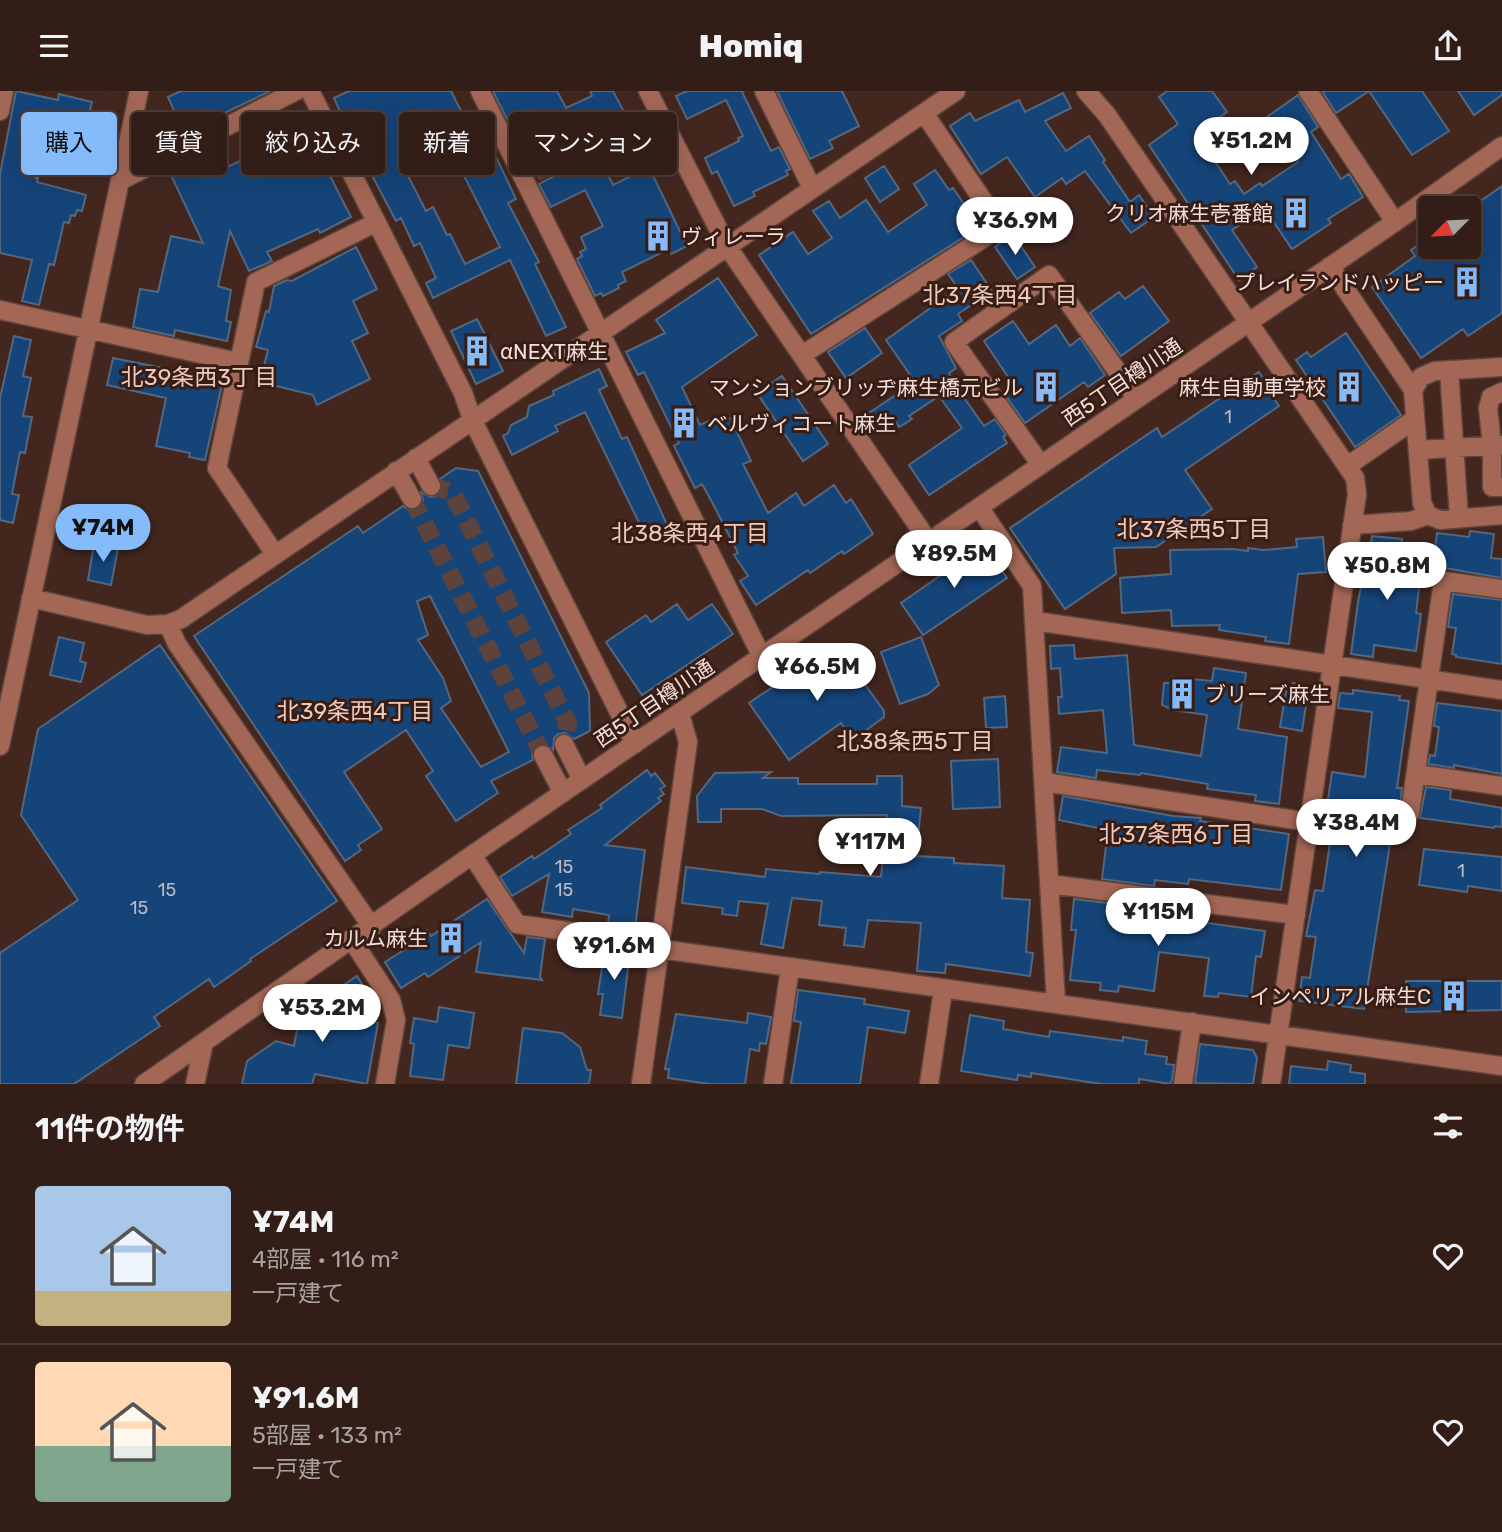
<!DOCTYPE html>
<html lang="ja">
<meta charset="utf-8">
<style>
body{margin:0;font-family:Rubik,"Noto Sans JP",sans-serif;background:#3d2a24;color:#f1f3f6;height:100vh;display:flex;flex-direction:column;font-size:26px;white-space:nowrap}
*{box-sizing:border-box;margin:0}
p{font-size:23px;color:#a8a2a1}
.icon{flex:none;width:38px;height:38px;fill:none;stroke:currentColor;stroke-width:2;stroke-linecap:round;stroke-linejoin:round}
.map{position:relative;height:993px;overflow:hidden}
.side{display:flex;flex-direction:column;background:#321d17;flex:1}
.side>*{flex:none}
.banner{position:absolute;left:21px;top:21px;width:700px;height:63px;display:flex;gap:14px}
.needle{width:46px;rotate:246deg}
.buttons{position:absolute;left:1418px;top:105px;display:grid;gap:14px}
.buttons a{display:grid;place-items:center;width:63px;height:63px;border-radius:7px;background:#321d17;box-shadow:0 7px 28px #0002,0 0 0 2px #4d3b36;font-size:35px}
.price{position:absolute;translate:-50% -60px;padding:0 16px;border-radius:24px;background:#fff;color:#222;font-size:23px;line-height:46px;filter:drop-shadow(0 2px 4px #0008)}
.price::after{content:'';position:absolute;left:50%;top:42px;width:21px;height:16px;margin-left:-10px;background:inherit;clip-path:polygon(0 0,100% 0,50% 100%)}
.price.current{background:#86bbfb;color:#111}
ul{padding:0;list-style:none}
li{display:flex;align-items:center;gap:21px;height:175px;padding:0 35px}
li+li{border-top:2px solid #4d3b36}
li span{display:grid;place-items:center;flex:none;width:196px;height:140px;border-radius:7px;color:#555}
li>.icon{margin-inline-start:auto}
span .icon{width:84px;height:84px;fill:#fffc;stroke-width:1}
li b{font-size:30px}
h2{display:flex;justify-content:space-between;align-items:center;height:84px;padding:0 35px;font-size:30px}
.tag{padding:0 24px;border-radius:7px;background:#321d17;box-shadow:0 7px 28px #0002,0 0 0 2px #4d3b36;font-size:24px;line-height:63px}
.tag.current{background:#86bbfb;color:#111}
header{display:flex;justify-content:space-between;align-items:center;height:91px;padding:0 35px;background:#321d17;font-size:32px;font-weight:800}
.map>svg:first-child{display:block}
.green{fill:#743a29}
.building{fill:#154479;stroke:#53677f;stroke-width:2;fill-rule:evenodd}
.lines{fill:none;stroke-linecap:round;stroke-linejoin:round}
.minor-tunnel{stroke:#5d433b;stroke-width:18;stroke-dasharray:18 9;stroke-linecap:butt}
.minor-casing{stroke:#5f453d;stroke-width:21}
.minor{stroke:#a46755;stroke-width:18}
.labels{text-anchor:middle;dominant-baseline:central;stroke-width:6;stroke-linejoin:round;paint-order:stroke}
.number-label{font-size:18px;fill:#bcb9c2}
.poi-label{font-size:21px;fill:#f3e0da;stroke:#381d15;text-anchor:end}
.street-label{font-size:21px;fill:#f3e0da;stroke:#381d15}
.neighbourhood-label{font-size:23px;fill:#eec9be;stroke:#381d15}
</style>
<header><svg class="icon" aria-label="menu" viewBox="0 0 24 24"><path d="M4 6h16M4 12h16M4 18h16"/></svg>Homiq<svg class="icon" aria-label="share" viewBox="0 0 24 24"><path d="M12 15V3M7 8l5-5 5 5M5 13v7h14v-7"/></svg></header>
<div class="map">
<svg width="1502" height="993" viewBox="0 0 1502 993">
<rect width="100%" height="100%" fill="#43271f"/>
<path class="green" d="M 556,50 L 568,75 L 539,90 L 526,65 Z"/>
<path class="building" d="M 16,0 L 58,9 L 59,3 L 92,11 L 84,43 L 46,35 L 36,87 L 38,87 L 37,91 L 86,104 L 82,120 L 77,119 L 75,125 L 71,124 L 69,132 L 64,131 L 54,174 L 49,173 L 39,214 L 22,210 L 32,169 L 0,162 L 0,83 Z
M 181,0 L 270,0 L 169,49 L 161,33 L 177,26 L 168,6 Z
M 349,0 L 451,0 L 466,30 L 469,29 L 481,55 L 489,51 L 516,108 L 508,112 L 539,171 L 535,173 L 566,236 L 546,245 L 510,169 L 433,207 L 426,192 L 436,187 L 420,152 L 414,155 L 401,127 L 396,130 L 365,71 L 371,68 L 351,21 L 342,25 L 334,7 ZM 447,51 L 500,156 L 465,173 L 450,143 L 447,144 L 433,116 L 426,120 L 402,73 Z
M 493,0 L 557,0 L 566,17 L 592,5 L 590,0 L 613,0 L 633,38 L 595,57 L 613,94 L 649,76 L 687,155 L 671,163 L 669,158 L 622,181 L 626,190 L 618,194 L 619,197 L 603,205 L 601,202 L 595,205 L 577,168 L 582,165 L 580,161 L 586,158 L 581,146 L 603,135 L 585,99 L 551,116 L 539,93 L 573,75 L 555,42 L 522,58 Z
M 687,0 L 744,0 L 742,1 L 771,60 L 779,56 L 790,78 L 786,80 L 788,84 L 753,101 L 755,105 L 734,115 L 717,80 L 712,83 L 705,67 L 739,50 L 738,47 L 743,45 L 726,9 L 687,28 L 676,5 Z
M 777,0 L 842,0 L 859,35 L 829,50 L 833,57 L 810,68 Z
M 1167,0 L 1212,0 L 1227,21 L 1200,40 L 1210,54 L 1206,57 L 1230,93 L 1235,90 L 1244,103 L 1260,92 L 1262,95 L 1298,71 L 1267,26 L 1298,4 L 1318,36 L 1311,41 L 1341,88 L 1349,83 L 1363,106 L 1328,128 L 1331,132 L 1292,158 L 1264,117 L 1232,139 L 1257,176 L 1239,189 L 1149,54 L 1178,33 L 1159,6 Z
M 1322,0 L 1369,0 L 1336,22 Z
M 1369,0 L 1422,0 L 1449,40 L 1412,64 Z
M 1458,0 L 1502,0 L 1502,4 L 1474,24 Z
M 1063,2 L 1071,17 L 1045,30 L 1066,60 L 1089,45 L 1105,69 L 1103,71 L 1130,111 L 1139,104 L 1154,126 L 1131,142 L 1085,80 L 1066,93 L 1062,87 L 1035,106 L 1007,66 L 981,83 L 950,35 L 970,22 L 975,30 L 1019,9 L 1025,21 Z
M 293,33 L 311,71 L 317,68 L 323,80 L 327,79 L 351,126 L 320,142 L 318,138 L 267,161 L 272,170 L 249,180 L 230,140 L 218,195 L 231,199 L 226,230 L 231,231 L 227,250 L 175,239 L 174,245 L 133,236 L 140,198 L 158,201 L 171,145 L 203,152 L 171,84 L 211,64 L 219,80 L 271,55 L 270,53 L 275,51 L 272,43 Z
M 884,75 L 899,98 L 880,111 L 865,87 Z
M 935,79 L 949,99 L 953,97 L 964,113 L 960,116 L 975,139 L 811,243 L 759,164 L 793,141 L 808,163 L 832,147 L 813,120 L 829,110 L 840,127 L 866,109 L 888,141 L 927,114 L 914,93 Z
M 1502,95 L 1502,222 L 1468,245 L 1463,238 L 1421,267 L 1372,196 L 1415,165 L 1411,159 L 1430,146 L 1430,156 L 1468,156 L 1468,119 Z
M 1013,143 L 1035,176 L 1017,188 L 995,156 Z
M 356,156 L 377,198 L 353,210 L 368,242 L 352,250 L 370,288 L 317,314 L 313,304 L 260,291 L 268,259 L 256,256 L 266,220 L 269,221 L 274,195 L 287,189 L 292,190 Z
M 971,169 L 992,200 L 958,223 L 962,230 L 939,245 L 956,277 L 949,282 L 955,294 L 984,335 L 995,328 L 1006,344 L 1003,346 L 1007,352 L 929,404 L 909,374 L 962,337 L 939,305 L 909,325 L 912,328 L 899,336 L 896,331 L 879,343 L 866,324 L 915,291 L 886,249 L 958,197 L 948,183 Z
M 718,187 L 757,244 L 682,296 L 700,334 L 722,324 L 725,329 L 730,327 L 751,370 L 743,373 L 768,422 L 796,402 L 804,415 L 834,394 L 846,412 L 851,408 L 873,443 L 844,463 L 842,460 L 810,482 L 808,479 L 756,514 L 740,490 L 748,485 L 734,464 L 738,462 L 712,411 L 702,393 L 695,397 L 674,355 L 679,352 L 644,281 L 638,284 L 626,261 L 665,242 L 656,229 Z
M 1143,195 L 1169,230 L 1121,265 L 1090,222 L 1119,201 L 1125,208 Z
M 477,228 L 503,280 L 476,293 L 451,240 Z
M 1013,230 L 1029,253 L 1056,234 L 1070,255 L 1080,247 L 1105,284 L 1088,296 L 1084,291 L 1025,332 L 1006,305 L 1016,298 L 984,250 Z
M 865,237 L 882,262 L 846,287 L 828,261 Z
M 1346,242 L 1401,324 L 1355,356 L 1296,269 L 1307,261 L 1311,266 Z
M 14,245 L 31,249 L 23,285 L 31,287 L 23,325 L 32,326 L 25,362 L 20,361 L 12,403 L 19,404 L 13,432 L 0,429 L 0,307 Z
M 113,267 L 223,289 L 205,369 L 189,366 L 190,362 L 156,355 L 166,307 L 107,294 Z
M 599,278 L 607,295 L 599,299 L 622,348 L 627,346 L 669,438 L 647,448 L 585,321 L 555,335 L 558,340 L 512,364 L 503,345 L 508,342 L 511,334 L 527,326 L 529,315 L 554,304 L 553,300 Z
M 1259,281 L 1275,304 L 1273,306 L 1279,315 L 1185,379 L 1212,418 L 1156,456 L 1114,457 L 1116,483 L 1065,518 L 1010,437 L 1157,337 L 1162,346 Z
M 782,285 L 828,353 L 803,370 L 757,302 Z
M 456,377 L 478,380 L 589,602 L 590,640 L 574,648 L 565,642 L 558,643 L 554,647 L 553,659 L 544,653 L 537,654 L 532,663 L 533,669 L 491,690 L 498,702 L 456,730 L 426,685 L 433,680 L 406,639 L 344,681 L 382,738 L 358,754 L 361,759 L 345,770 L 194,545 L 358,435 L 363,442 L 403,415 L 411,419 L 418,417 L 423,409 L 421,401 L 430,406 L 437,405 L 442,396 L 440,388 ZM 430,505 L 509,661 L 481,676 L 441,617 L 451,610 L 443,587 L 418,549 L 428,544 L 417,510 Z
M 115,430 L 142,433 L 140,454 L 113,451 Z
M 1470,440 L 1494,443 L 1491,467 L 1502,468 L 1502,487 L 1433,475 L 1437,442 L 1469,446 Z
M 1372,445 L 1402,448 L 1399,478 L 1421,481 L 1416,522 L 1421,523 L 1416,560 L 1374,554 L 1373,566 L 1351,563 L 1358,511 L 1365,476 L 1368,476 Z
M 1323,446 L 1326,481 L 1298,483 L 1289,553 L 1265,550 L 1266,546 L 1219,539 L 1220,534 L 1172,535 L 1171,519 L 1122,522 L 1120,487 L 1171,483 L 1170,459 L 1233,458 L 1248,460 L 1248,457 L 1263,459 L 1297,456 L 1296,448 Z
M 94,452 L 118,457 L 111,494 L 88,489 Z
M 984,454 L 1007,487 L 923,544 L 901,512 Z
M 1453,503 L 1502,509 L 1502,573 L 1456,566 L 1456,564 L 1452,563 L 1456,537 L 1448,536 Z
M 677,513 L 688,529 L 712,513 L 733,543 L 642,604 L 606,551 L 646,524 L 651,531 Z
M 59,546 L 84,552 L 80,570 L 86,572 L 81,591 L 50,584 Z
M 921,546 L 939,594 L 928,603 L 900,613 L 881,561 Z
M 836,553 L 884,620 L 884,626 L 853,649 L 841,632 L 789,669 L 749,612 Z
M 160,554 L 337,810 L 250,868 L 251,870 L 214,896 L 209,888 L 154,926 L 160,935 L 74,993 L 0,993 L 0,862 L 78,809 L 21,724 L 38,638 Z
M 1074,554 L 1075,568 L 1127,564 L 1134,654 L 1201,665 L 1207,624 L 1173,619 L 1162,614 L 1164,592 L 1170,592 L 1171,586 L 1212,590 L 1214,577 L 1246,582 L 1238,638 L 1287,646 L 1279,713 L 1255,710 L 1256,704 L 1207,698 L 1208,693 L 1141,682 L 1140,684 L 1097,679 L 1096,687 L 1057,681 L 1061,656 L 1107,662 L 1103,619 L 1059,623 L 1058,606 L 1062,606 L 1060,577 L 1051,578 L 1050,555 Z
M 1293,592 L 1309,595 L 1302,640 L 1280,636 L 1286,600 L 1291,601 Z
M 1353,599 L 1400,605 L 1399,609 L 1409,610 L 1397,697 L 1402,697 L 1399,724 L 1392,723 L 1389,760 L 1364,918 L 1299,910 L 1302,886 L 1310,887 L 1316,846 L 1306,845 L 1315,799 L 1323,800 L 1332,738 L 1324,737 L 1332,681 L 1365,686 L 1372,621 L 1338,617 L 1340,602 L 1353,603 Z
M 1005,605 L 1007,636 L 986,637 L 984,607 Z
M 1437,612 L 1502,620 L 1502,683 L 1454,674 L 1454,677 L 1428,673 L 1430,664 L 1435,665 L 1439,636 L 1434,635 Z
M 998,668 L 1000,716 L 953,718 L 951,670 Z
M 647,679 L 651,685 L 655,682 L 665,695 L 660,698 L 664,703 L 658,707 L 661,710 L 605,754 L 645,759 L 635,837 L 608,834 L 609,824 L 573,818 L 572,826 L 542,821 L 549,783 L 512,805 L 500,786 L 532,765 L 534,768 L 571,743 L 568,739 L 602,717 L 600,714 Z
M 771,681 L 763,687 L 798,687 L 798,693 L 877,693 L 877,685 L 902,685 L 902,715 L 921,717 L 916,765 L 954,767 L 954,772 L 1004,775 L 1002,807 L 1030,809 L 1026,861 L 1033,862 L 1030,885 L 946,873 L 945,882 L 917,880 L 921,832 L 868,829 L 864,856 L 844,854 L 846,837 L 819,834 L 822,810 L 792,807 L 783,857 L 761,853 L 768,813 L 739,810 L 737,825 L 722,823 L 723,817 L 682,812 L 686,776 L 765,786 L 766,778 L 819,783 L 820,781 L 881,786 L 887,724 L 781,725 L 762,718 L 721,718 L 721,731 L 698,731 L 697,705 L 715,682 Z
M 1426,696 L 1451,699 L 1450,708 L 1502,717 L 1502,736 L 1495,735 L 1494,737 L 1420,727 Z
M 1063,705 L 1173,725 L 1201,727 L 1200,730 L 1289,743 L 1281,799 L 1189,788 L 1188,793 L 1155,789 L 1154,795 L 1102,788 L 1108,739 L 1059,729 Z
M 1424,758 L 1502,766 L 1502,800 L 1468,795 L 1467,801 L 1419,794 Z
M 487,808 L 524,862 L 527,846 L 545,848 L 540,886 L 542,889 L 476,881 L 481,851 L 428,886 L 425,882 L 401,897 L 385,871 L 415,852 L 413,849 L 427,839 L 431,845 Z
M 1074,808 L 1150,817 L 1150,820 L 1200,828 L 1200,831 L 1265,840 L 1261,866 L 1256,865 L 1251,906 L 1219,902 L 1218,906 L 1204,905 L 1209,867 L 1159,861 L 1154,900 L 1119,895 L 1118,901 L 1100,899 L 1101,892 L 1070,889 L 1076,839 L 1071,839 Z
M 605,857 L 630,861 L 622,927 L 600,924 L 603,903 L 598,903 Z
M 357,885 L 374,913 L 352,927 L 378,932 L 367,993 L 315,983 L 312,993 L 242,993 L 247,970 L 276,950 L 294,955 L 298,933 L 324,938 L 311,916 Z
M 1406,890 L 1502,890 L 1502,919 L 1406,921 Z
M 798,899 L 865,908 L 864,913 L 909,920 L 905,942 L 868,936 L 860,993 L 791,993 L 801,931 L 794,930 Z
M 439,916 L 474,922 L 469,957 L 448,954 L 443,989 L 410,985 L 414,953 L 410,952 L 414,927 L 437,931 Z
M 748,922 L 771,926 L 766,953 L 760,952 L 759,960 L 750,958 L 745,993 L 709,993 L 668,987 L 669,978 L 665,978 L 676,923 L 747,932 Z
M 970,924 L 1004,930 L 1003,938 L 1049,946 L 1050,940 L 1123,950 L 1123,946 L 1147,950 L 1145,963 L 1167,966 L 1166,973 L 1174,974 L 1172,989 L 1170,993 L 1139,988 L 1139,993 L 1101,993 L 1031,982 L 1031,986 L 1018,984 L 1017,989 L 961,980 Z
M 523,937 L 562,942 L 580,956 L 587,979 L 591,979 L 589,993 L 516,993 Z
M 1200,953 L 1253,959 L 1257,967 L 1253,993 L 1195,992 Z
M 1328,970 L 1351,974 L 1350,981 L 1365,983 L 1365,993 L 1289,993 L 1291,975 L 1327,979 Z"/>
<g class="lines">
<path class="minor-tunnel" d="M 431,395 L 452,401 L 568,632 L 564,653
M 412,408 L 543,664"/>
<g class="minor-casing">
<path id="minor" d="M 310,0 L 463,302 L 472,328 L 635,653
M 480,0 L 762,566
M 648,0 L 727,155 L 929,451
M 764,0 L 812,97
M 1086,0 L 1107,24 L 1355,387 L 1357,403 L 1271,993
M 1308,0 L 1395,131
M 0,20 L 4,0
M 120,90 L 296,0
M 1330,175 L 1413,299
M 0,219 L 238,271
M 802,264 L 1001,136 L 924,22
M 1502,276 L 1435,280 L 1421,286 L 1413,299 L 1422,412 L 1428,424 L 1440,429 L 1502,424
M 1449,279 L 1459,427
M 1502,301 L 1491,306 L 1488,317 L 1492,354 L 1492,396 L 1502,396
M 1418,359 L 1501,354
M 416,367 L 431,395
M 1041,374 L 954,251 L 1049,184 L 1137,308
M 1349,374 L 1415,328
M 396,380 L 412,408
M 979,416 L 1032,495 L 1056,912
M 1352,434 L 1411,430 L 1428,424
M 275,463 L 217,377 L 256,191 L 375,132
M 31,507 L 147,534 L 168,533 L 181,528 L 956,0
M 1035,530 L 1502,599
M 168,533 L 177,553 L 372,836
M 564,653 L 582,689
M 0,655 L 139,0
M 543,664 L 563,702
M 1416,683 L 1502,695
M 1044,691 L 1309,731
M 1410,722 L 1443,490 L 1502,498
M 472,764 L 517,833 L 651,852 L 661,858 C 941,898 1222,935 1502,975
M 1049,793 L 1296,824
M 352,849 L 391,909 L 396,929 L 385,993
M 144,993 L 472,764 L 1395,131 L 1502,55
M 195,993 L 204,951
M 641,993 L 688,651 L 680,623
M 773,993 L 790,877
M 929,993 L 943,899
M 1183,993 L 1192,931"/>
</g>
<use href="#minor" class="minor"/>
</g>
<defs>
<g id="building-bare" transform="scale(2.415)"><path d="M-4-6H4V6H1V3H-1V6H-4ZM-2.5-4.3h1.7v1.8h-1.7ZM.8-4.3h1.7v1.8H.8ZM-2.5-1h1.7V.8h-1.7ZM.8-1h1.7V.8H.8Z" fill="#86bbfb" stroke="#381d15" stroke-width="2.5" paint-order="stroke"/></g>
</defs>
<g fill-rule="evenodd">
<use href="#building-bare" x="1296" y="122"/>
<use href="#building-bare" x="658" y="145"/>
<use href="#building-bare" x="1467" y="191"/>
<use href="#building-bare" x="477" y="260"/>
<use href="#building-bare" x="1046" y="296"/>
<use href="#building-bare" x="1349" y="296"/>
<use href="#building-bare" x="684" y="332"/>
<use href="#building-bare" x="1182" y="603"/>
<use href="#building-bare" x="451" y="847"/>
<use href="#building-bare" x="1454" y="905"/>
</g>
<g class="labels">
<g class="number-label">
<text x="1228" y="326">1</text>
<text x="564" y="776">15</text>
<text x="1461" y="780">1</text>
<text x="167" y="799">15</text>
<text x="564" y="799">15</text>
<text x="139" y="817">15</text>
</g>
<g class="poi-label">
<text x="1273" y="122">クリオ麻生壱番館</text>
<text x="681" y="145" text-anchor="start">ヴィレーラ</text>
<text x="1444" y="191">プレイランドハッピー</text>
<text x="500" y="260" text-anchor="start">αNEXT麻生</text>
<text x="1023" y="296">マンションブリッヂ麻生橋元ビル</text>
<text x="1326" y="296">麻生自動車学校</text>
<text x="707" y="332" text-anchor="start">ベルヴィコート麻生</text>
<text x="1205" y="603" text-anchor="start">ブリーズ麻生</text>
<text x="428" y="847">カルム麻生</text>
<text x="1431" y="905">インペリアル麻生C</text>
</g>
<g class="street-label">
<text transform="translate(1122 291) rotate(-34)">西5丁目樽川通</text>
<text transform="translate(654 612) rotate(-34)">西5丁目樽川通</text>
</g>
<g class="neighbourhood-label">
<text x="1000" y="204">北37条西4丁目</text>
<text x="199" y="286">北39条西3丁目</text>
<text x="1194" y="438">北37条西5丁目</text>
<text x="690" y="442">北38条西4丁目</text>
<text x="355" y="620">北39条西4丁目</text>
<text x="915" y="650">北38条西5丁目</text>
<text x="1176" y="743">北37条西6丁目</text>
</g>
</g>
</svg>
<div class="buttons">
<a><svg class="needle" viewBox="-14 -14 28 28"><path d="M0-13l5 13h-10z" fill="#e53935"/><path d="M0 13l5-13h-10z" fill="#a8a2a1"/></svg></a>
</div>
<b class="price" style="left:1251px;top:86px">¥51.2M</b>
<b class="price" style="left:1015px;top:166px">¥36.9M</b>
<b class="price current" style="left:103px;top:473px">¥74M</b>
<b class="price" style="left:954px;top:499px">¥89.5M</b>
<b class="price" style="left:1387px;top:511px">¥50.8M</b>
<b class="price" style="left:817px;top:612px">¥66.5M</b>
<b class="price" style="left:1356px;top:768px">¥38.4M</b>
<b class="price" style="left:870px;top:787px">¥117M</b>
<b class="price" style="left:1158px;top:857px">¥115M</b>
<b class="price" style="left:614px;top:891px">¥91.6M</b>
<b class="price" style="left:322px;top:953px">¥53.2M</b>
<div class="banner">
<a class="tag current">購入</a>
<a class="tag">賃貸</a>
<a class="tag">絞り込み</a>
<a class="tag">新着</a>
<a class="tag">マンション</a>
</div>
</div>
<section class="side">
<h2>11件の物件<svg class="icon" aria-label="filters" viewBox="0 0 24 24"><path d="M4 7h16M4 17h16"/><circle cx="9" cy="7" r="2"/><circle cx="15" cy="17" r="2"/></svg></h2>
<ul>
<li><span style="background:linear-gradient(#a9c7e8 75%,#c2b280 0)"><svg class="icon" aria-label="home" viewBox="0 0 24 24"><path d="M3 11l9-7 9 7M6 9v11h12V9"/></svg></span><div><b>¥74M</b><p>4部屋 · 116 m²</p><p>一戸建て</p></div><svg class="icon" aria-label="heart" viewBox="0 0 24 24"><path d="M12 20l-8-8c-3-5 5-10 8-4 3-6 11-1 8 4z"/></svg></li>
<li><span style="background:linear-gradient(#ffd9b3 60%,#7fa58c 0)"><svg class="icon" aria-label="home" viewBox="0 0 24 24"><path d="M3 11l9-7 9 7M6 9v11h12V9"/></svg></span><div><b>¥91.6M</b><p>5部屋 · 133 m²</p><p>一戸建て</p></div><svg class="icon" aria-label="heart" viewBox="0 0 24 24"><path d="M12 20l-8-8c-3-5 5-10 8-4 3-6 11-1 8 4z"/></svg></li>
</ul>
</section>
